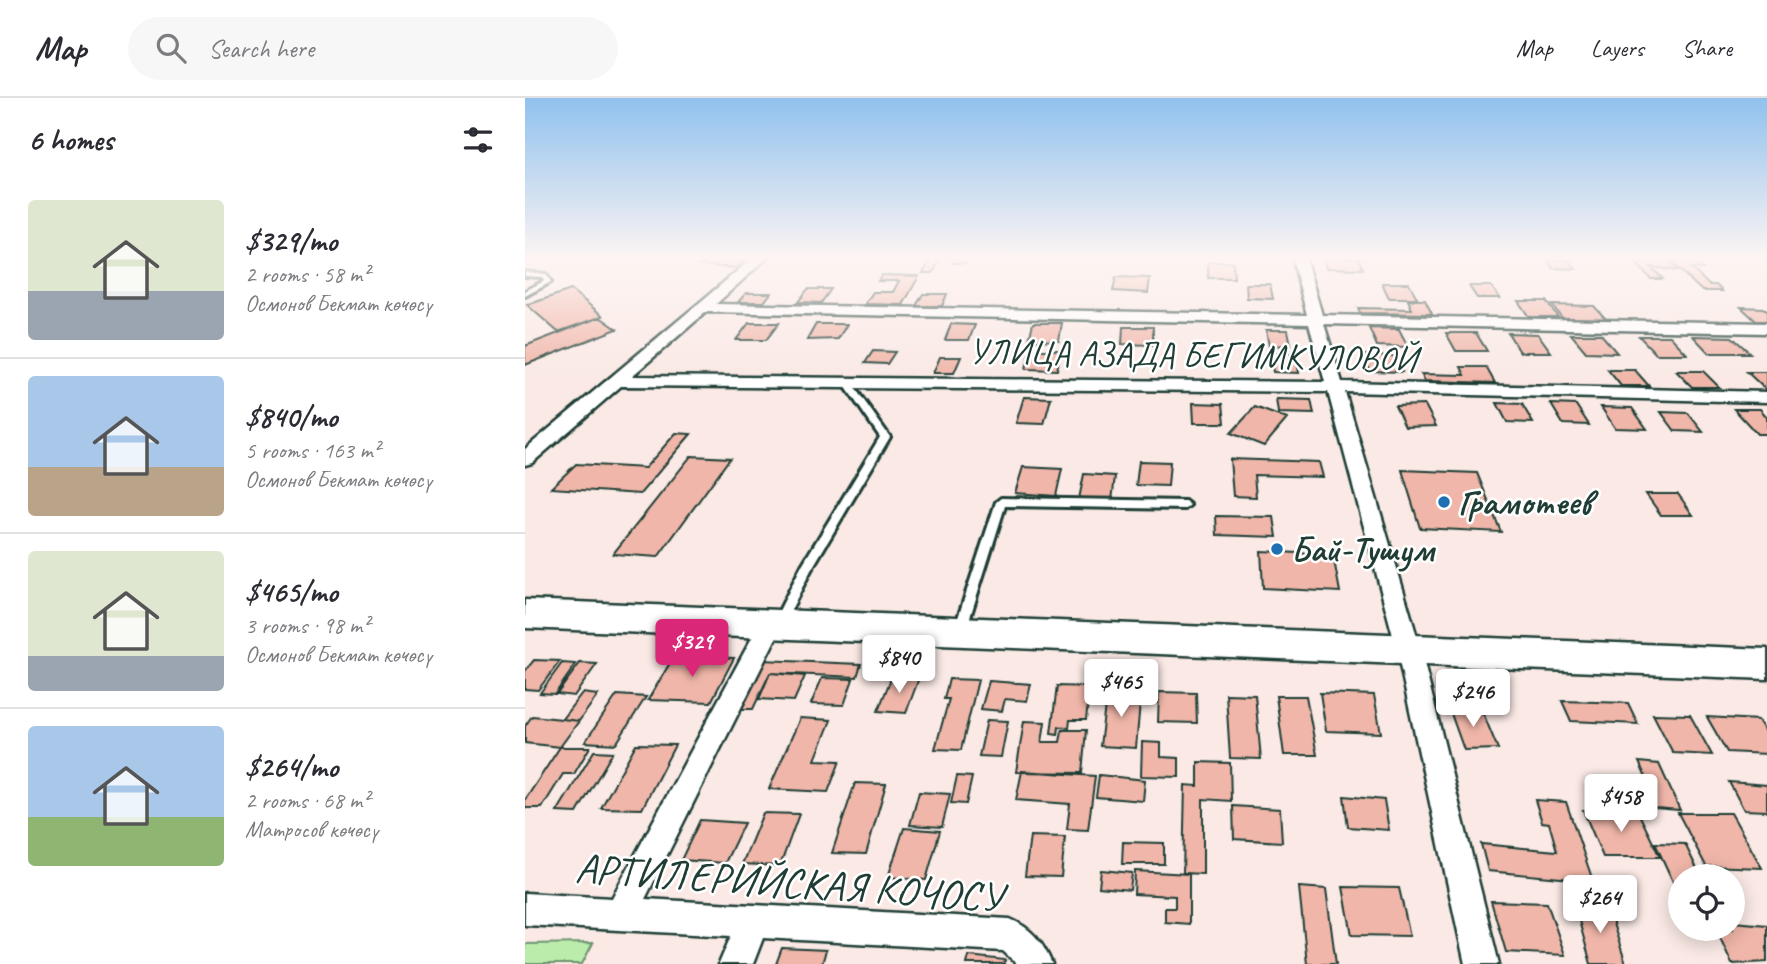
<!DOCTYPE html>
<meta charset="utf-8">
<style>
body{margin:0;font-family:Caveat,sans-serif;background:#f7f7f7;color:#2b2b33;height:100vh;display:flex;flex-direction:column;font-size:26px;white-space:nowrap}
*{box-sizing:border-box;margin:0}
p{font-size:23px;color:#7c7c81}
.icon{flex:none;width:38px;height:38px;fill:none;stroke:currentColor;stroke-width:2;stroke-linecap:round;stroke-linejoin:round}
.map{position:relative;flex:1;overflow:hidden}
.sheet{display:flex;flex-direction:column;background:#fff;width:525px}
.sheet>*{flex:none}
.tools{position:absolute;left:1143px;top:766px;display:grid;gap:14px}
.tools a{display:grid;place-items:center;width:77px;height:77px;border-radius:50%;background:#fff;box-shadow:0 4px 18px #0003;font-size:35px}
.price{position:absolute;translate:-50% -60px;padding:0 16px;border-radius:7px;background:#fff;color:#222;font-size:23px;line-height:46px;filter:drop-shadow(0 2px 4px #0008)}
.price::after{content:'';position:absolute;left:50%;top:42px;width:21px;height:16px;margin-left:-10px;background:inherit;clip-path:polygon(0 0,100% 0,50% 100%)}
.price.active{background:#db2777;color:#fff}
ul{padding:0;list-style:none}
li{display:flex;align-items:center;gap:21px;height:175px;padding:0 28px}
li+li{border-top:2px solid #e1e1e2}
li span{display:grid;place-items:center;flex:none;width:196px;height:140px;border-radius:7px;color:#555}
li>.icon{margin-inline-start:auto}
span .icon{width:84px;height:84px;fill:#fffc;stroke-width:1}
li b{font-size:30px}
h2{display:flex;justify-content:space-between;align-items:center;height:84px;padding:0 28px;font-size:30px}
header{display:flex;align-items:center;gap:42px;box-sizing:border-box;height:98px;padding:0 35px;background:#fff;border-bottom:2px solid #e1e1e2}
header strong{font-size:33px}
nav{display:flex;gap:38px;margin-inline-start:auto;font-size:24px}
.search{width:490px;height:63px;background:#f7f7f7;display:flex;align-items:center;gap:18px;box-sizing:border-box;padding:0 24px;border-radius:38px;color:#7c7c81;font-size:26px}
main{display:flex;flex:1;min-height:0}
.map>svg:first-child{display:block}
.green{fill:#bbecab;stroke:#6d9470;stroke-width:2}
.building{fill:#f0b6a9;stroke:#1f3d34;stroke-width:2}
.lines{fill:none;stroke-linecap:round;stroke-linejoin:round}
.service-casing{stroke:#1f3d34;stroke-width:6}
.minor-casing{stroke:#1f3d34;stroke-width:5}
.secondary-casing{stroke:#1f3d34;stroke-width:5}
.service{fill:#fff;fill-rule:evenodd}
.minor{fill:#fff;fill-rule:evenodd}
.secondary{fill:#fff;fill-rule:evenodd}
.poi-dot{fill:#1f6fb2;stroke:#fff;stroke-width:2.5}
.labels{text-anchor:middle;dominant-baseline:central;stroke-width:5;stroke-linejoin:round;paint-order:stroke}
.street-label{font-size:35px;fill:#1f3d34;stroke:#fff}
.poi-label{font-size:35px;font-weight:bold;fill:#1f3d34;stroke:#fff;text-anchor:start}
.near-street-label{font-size:42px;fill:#1f3d34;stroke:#fff}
</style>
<header>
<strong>Map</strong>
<div class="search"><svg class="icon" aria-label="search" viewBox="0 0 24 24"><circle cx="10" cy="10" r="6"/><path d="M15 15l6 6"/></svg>Search here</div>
<nav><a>Map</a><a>Layers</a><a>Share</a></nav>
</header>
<main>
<section class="sheet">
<h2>6 homes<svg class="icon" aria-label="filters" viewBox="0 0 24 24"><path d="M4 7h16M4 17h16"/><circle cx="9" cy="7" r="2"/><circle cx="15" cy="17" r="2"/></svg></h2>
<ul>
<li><span style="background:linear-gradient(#dfe7d0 65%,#9aa5b1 0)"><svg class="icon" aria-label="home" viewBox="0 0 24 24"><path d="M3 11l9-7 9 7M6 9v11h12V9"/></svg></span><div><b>$329/mo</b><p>2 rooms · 58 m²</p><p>Осмонов Бекмат көчөсү</p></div></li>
<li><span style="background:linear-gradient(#a9c7e8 65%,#b9a48a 0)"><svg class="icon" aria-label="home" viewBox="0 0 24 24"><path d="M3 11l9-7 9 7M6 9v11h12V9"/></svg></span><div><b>$840/mo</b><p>5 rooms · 163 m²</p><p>Осмонов Бекмат көчөсү</p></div></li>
<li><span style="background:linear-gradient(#dfe7d0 75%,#9aa5b1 0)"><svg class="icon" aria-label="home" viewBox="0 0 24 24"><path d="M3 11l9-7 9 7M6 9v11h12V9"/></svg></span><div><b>$465/mo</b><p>3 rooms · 98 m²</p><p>Осмонов Бекмат көчөсү</p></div></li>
<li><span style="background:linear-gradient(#a9c7e8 65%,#8fb573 0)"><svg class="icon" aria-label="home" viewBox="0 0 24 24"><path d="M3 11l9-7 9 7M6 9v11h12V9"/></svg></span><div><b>$264/mo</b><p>2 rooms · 68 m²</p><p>Матросов көчөсү</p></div></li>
</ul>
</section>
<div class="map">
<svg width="1242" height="866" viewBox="0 0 1242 866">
<rect width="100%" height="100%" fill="#fae9e5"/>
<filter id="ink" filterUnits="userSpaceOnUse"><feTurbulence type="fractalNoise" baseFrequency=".0143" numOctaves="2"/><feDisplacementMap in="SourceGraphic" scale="14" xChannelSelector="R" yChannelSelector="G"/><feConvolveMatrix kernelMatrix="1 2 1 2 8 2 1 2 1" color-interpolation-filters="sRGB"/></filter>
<g filter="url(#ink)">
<path class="green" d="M 68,845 L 57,866 L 0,866 L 0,846 Z"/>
<path class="building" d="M 407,159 L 443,159 L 441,165 L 428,165 L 430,160 L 416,160 L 408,175 L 398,175 Z
M 798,159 L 834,160 L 838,171 L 801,170 Z
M 182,161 L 219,163 L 211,170 L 174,167 Z
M 1021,161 L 1043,162 L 1051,171 L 1028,170 Z
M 1108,162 L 1143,163 L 1154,173 L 1126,169 L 1138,181 L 1126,181 Z
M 1145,163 L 1170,163 L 1178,171 L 1166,170 L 1184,187 L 1191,187 L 1197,193 L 1177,193 Z
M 683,164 L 708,164 L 709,180 L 683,180 Z
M 357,177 L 394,178 L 378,207 L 340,206 L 348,194 L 368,194 L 374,183 L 353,183 Z
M 591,179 L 625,180 L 623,195 L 588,193 Z
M 857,185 L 884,185 L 892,200 L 864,200 Z
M 721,186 L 745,186 L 748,201 L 722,200 Z
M 944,188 L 966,188 L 975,200 L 952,200 Z
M 283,191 L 306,191 L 296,205 L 273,204 Z
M 46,192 L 78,218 L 33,234 L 2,207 Z
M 221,195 L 246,195 L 239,204 L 213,204 Z
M 398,196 L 422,196 L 417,208 L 391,208 Z
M 883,202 L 900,202 L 907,216 L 835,215 L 833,210 L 887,211 Z
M 993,203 L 1021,203 L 1033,219 L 1004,219 Z
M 1027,207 L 1069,208 L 1081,221 L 1038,221 Z
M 1216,209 L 1238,210 L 1242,213 L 1242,223 L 1231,223 Z
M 75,219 L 92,231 L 0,267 L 0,248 Z
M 224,225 L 254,225 L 241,242 L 211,242 Z
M 508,225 L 537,225 L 534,243 L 504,242 Z
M 291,226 L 322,226 L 313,241 L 282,242 Z
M 426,226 L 450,227 L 444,242 L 420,242 Z
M 598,229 L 628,229 L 628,247 L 597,246 Z
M 844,230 L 874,231 L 883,249 L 852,248 Z
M 741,232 L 763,232 L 766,247 L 744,248 Z
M 921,235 L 951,235 L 962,253 L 931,253 Z
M 983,235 L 1013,236 L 1026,254 L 995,254 Z
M 1046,236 L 1076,236 L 1092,255 L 1061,254 Z
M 1114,238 L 1145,238 L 1162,256 L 1131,256 Z
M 1168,238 L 1207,239 L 1225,255 L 1184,255 Z
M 505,252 L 536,252 L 532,272 L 501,271 Z
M 348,253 L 370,254 L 362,266 L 340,265 Z
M 745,255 L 771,256 L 774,275 L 748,274 Z
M 839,257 L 870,258 L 877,274 L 845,273 Z
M 415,259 L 436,259 L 429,275 L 408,275 Z
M 936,269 L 961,269 L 970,285 L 900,283 L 896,276 L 940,277 Z
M 1083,272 L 1110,272 L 1124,288 L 1096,288 Z
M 1151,273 L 1178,273 L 1194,289 L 1167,289 Z
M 1222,274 L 1242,274 L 1242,291 L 1240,291 Z
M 499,299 L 526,300 L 519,326 L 491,325 Z
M 751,301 L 786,302 L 789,316 L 753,315 Z
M 668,305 L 698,306 L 700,325 L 669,325 Z
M 972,305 L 997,306 L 1008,325 L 982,324 Z
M 1026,306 L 1051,307 L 1064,327 L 1038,326 Z
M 900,307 L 911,328 L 880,329 L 870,308 Z
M 730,309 L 762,321 L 739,348 L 706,335 Z
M 1076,309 L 1107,310 L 1122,331 L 1090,330 Z
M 1209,311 L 1235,311 L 1242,319 L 1242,336 L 1232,336 Z
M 1136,314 L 1163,315 L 1178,334 L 1150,333 Z
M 151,335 L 166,336 L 115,396 L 26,390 L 51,366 L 120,370 Z
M 166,358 L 205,360 L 133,459 L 88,456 Z
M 705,361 L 794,364 L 798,379 L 729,377 L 731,399 L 708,398 Z
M 614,363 L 645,364 L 643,388 L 611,387 Z
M 498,369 L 537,371 L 531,398 L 490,395 Z
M 877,372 L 952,375 L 976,434 L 895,430 Z
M 559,376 L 590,378 L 587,403 L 554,401 Z
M 1121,396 L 1153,396 L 1168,417 L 1136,417 Z
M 691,418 L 749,419 L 752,439 L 692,437 Z
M 736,453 L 808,457 L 815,494 L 738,490 Z
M 149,558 L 209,560 L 186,604 L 123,602 Z
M 9,562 L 35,563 L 13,592 L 0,591 L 0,573 Z
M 236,562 L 336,566 L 332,579 L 245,575 L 228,611 L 212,611 Z
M 37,565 L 51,566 L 30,596 L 15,595 Z
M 55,565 L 72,566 L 49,598 L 32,596 Z
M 245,575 L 280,578 L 269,603 L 234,601 Z
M 367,578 L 394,580 L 381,615 L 353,613 Z
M 297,580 L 328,581 L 319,607 L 286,606 Z
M 424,581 L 453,582 L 436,652 L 410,651 L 424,601 L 419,601 Z
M 464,583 L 506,586 L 502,603 L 480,601 L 477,613 L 456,611 Z
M 532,588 L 565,589 L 561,622 L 545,622 L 544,630 L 534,629 L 533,636 L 526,635 Z
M 582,591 L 616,593 L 611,650 L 575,648 Z
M 634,594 L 671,595 L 672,625 L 633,624 Z
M 57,595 L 73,597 L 54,623 L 37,621 Z
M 795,595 L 849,597 L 856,635 L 801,633 Z
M 701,596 L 730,597 L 736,661 L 705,660 Z
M 92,597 L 121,599 L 91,646 L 60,644 Z
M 751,598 L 781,598 L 792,657 L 759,657 Z
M 1037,603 L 1103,605 L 1113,626 L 1046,623 Z
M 924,610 L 956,610 L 973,651 L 939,652 Z
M 1128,616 L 1165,617 L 1187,657 L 1148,655 Z
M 7,618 L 37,621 L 54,623 L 35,649 L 0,645 L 0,628 Z
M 1182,619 L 1233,622 L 1242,637 L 1242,656 L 1202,654 Z
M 275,620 L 306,622 L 290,662 L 315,663 L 303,694 L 244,691 Z
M 462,622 L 483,623 L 476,659 L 454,658 Z
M 499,623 L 520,624 L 517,644 L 535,644 L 537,632 L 561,632 L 557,675 L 491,674 Z
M 617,644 L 636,645 L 636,659 L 654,660 L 654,679 L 616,678 Z
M 111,646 L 150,647 L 117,711 L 76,710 Z
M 35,649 L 65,649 L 49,676 L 38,676 L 17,710 L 0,710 L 0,702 Z
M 69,653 L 88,654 L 52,715 L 32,714 Z
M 673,664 L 705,665 L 706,703 L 678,701 L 678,776 L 658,775 L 660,687 L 673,688 Z
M 1114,664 L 1134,666 L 1155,712 L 1081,706 L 1073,685 L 1125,689 Z
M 497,673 L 570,678 L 563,732 L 542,731 L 545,706 L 491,702 Z
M 574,677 L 620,682 L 618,703 L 571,699 Z
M 432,678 L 447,679 L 441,706 L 426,705 Z
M 1204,684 L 1242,687 L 1242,713 L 1219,712 Z
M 330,685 L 361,686 L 341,756 L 307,755 Z
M 394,694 L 425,696 L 417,729 L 385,727 Z
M 819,698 L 859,702 L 864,732 L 823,729 Z
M 1010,702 L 1041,704 L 1068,783 L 963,773 L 956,746 L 1032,753 L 1024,725 L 1017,724 Z
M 708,708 L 755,711 L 757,744 L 709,741 Z
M 1058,712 L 1112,712 L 1135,759 L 1078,759 Z
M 238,715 L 274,716 L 255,768 L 217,766 Z
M 1153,715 L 1206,715 L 1237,770 L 1181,768 Z
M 175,722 L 219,725 L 200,765 L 156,762 Z
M 379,730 L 415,733 L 401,782 L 363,779 Z
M 505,738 L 540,739 L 536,779 L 500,778 Z
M 598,744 L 639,745 L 639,766 L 597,766 Z
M 1130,745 L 1160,746 L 1176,779 L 1155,779 L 1155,789 L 1150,788 Z
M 576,772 L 607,775 L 605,792 L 574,789 Z
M 610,773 L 664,776 L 664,826 L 640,824 L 640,810 L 650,810 L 650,798 L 609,796 Z
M 774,789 L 801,791 L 811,866 L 782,866 Z
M 818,789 L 874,790 L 885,838 L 827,837 Z
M 966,803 L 1022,805 L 1040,857 L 981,854 Z
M 1049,805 L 1083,810 L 1101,866 L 1066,866 Z
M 1208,824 L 1242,827 L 1242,864 L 1207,866 L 1191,831 L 1208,831 Z
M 257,850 L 301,852 L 297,866 L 251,866 Z
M 444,858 L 480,862 L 479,866 L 442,866 Z"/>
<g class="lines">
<g class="service-casing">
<path id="service" d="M 0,174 L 21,176 L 26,184 L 0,198 L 0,193 L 19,183 L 17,179 L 0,178 Z
M 322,282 L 325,283 L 365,339 L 286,472 L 259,526 L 255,528 L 251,526 L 249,523 L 277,467 L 355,339 L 318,285 Z
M 476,400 L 660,403 L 665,407 L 660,411 L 480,408 L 441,532 L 439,536 L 435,537 L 431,536 L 429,532 L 471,404 Z"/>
</g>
<g class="minor-casing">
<path id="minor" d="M 229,159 L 243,159 L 191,206 L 782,217 L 767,159 L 780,159 L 797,217 L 1242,225 L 1242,235 L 799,226 L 817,284 L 1242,294 L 1242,304 L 820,294 L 895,549 L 974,866 L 940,866 L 871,549 L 803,294 L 96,288 L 7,365 L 0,367 L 0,351 ZM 181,214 L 784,226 L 800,284 L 107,278 Z
M 245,518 L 253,521 L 257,528 L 120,801 L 485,821 C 507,830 518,845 527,866 L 492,866 L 478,853 L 238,840 L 228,866 L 194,866 L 206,838 L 0,827 L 0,795 L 87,800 L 237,521 Z"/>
</g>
<g class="secondary-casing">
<path id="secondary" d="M 0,502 L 1242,551 L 1242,581 L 0,530 Z"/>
</g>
<use href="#service" class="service"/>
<use href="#minor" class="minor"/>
<use href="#secondary" class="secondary"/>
</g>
</g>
<linearGradient id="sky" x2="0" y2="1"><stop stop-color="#90c1ee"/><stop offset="0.57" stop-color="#fdf5f3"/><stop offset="1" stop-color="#fdf5f3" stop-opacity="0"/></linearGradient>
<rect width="1242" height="281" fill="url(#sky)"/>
<g class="poi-dot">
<circle cx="919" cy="404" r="7"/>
<circle cx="752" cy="451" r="7"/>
</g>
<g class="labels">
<g class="street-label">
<text transform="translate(668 257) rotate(1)">УЛИЦА АЗАДА БЕГИМКУЛОВОЙ</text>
</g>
<g class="poi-label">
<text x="933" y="404">Грамотеев</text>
<text x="766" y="451">Бай-Тушум</text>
</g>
<g class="near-street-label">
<text transform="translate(264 785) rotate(4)">АРТИЛЕРИЙСКАЯ КОЧОСУ</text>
</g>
</g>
</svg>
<div class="tools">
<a><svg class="icon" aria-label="locate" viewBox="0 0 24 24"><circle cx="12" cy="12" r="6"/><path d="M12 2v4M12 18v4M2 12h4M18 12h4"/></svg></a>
</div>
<b class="price active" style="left:167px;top:581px">$329</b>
<b class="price" style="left:374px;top:597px">$840</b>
<b class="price" style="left:596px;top:621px">$465</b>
<b class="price" style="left:948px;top:631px">$246</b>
<b class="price" style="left:1096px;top:736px">$458</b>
<b class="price" style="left:1075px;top:837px">$264</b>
</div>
</main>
